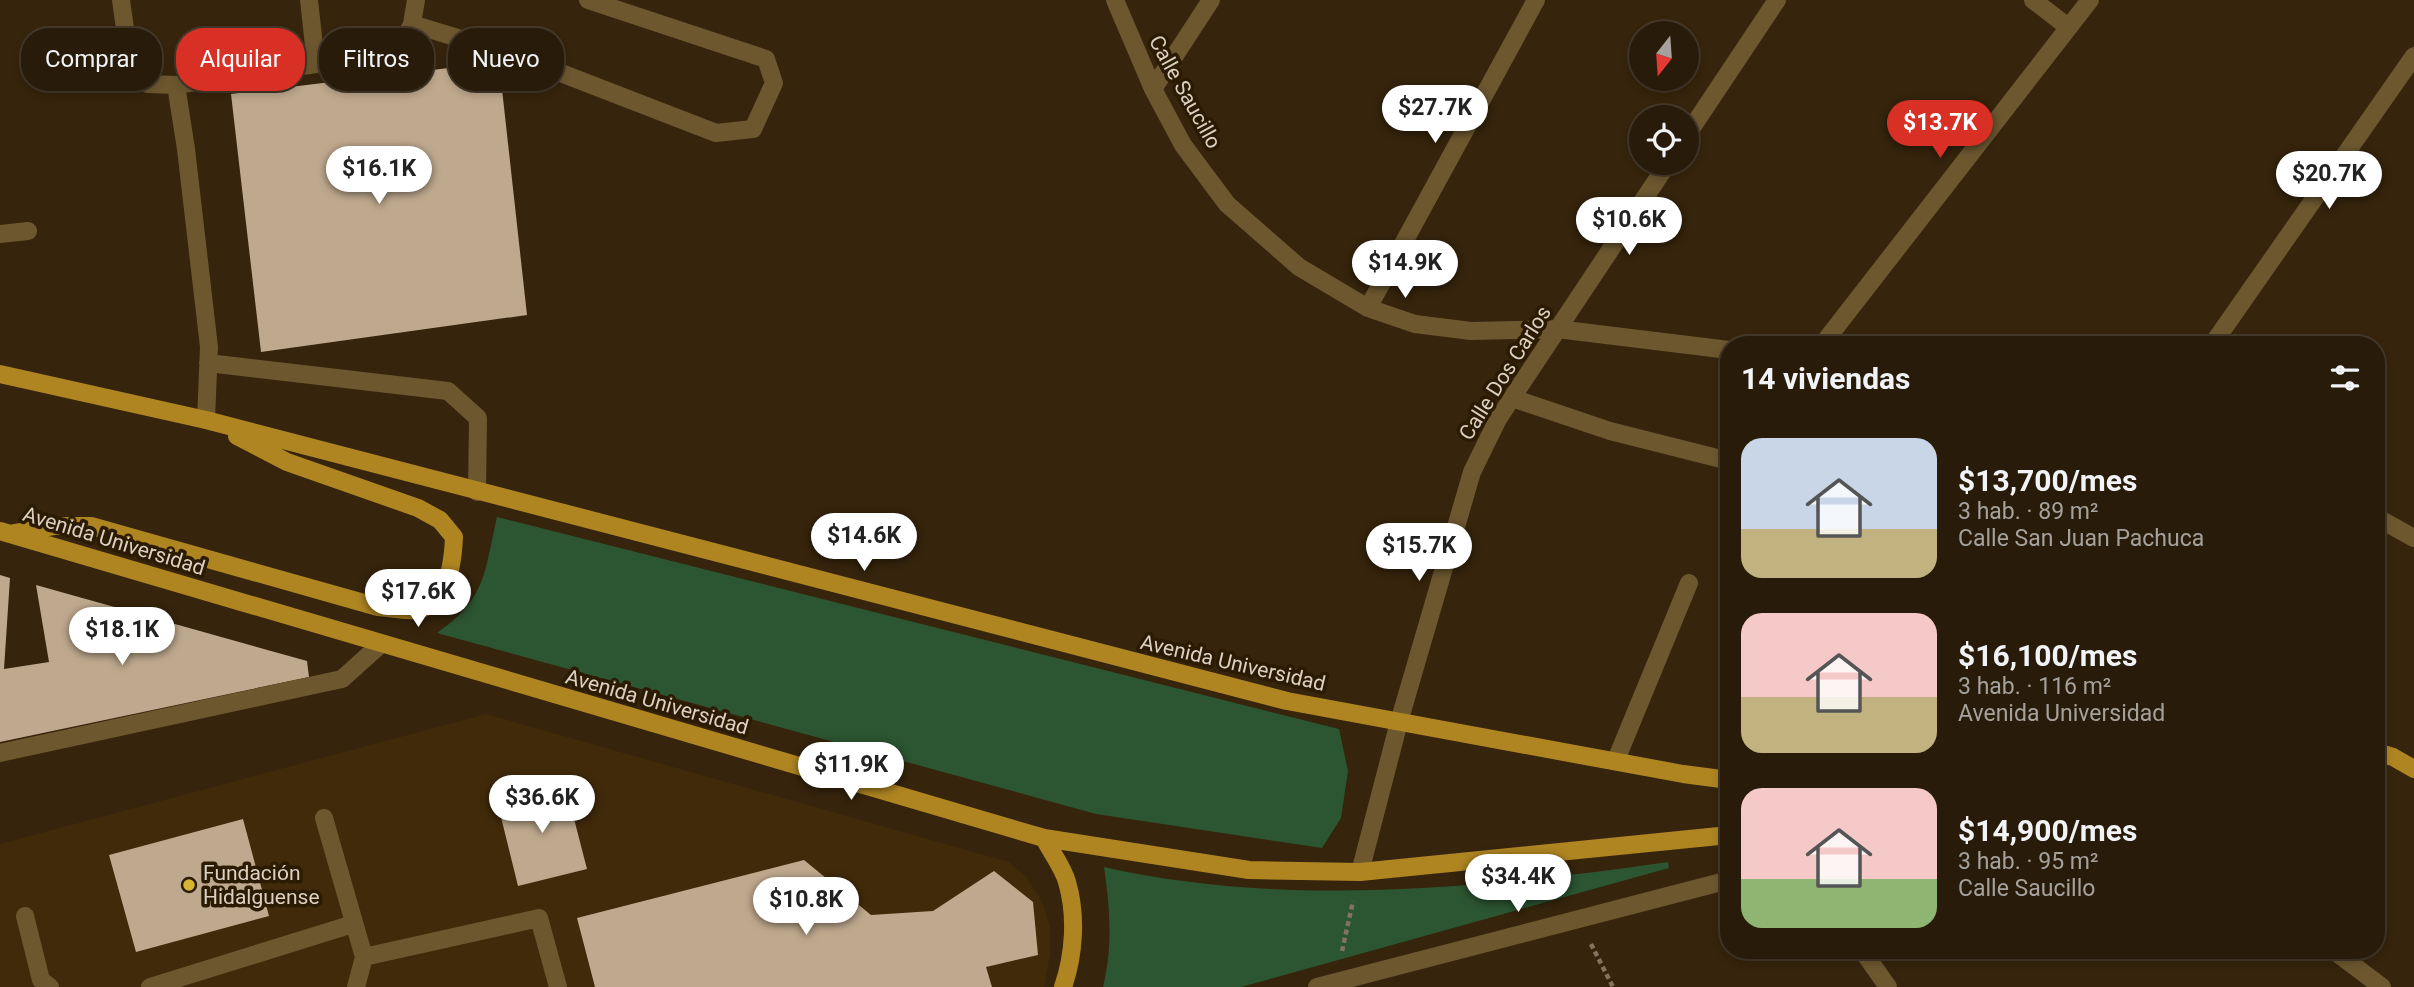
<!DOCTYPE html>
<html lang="es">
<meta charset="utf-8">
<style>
body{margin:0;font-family:Roboto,sans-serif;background:#342817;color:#f1f3f6;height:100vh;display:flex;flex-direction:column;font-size:26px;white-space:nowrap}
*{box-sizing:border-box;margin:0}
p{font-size:23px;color:#a5a19c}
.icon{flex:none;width:38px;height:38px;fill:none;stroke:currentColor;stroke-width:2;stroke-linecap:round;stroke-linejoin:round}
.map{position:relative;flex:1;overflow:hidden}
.panel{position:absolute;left:1720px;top:336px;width:665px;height:623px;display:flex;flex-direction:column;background:#281b09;border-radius:28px;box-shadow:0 4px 10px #0003,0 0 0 2px #44392a}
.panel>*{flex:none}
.top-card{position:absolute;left:21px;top:28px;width:665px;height:63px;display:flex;gap:14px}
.needle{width:46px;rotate:197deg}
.tools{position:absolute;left:1629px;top:21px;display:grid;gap:14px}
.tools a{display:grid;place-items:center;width:70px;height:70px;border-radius:50%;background:#281b09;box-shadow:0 4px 10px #0003,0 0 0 2px #44392a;font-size:35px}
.price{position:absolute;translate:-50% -60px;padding:0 16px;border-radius:24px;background:#fff;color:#222;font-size:23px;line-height:46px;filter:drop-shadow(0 2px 4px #0008)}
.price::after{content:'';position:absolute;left:50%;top:42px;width:21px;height:16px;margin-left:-10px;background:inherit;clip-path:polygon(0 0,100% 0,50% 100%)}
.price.on{background:#d93025;color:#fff}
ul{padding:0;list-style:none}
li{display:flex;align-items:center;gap:21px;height:175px;padding:0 21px}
li span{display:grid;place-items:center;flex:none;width:196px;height:140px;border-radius:21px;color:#555}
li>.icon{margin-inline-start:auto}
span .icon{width:84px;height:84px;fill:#fffc;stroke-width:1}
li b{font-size:30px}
h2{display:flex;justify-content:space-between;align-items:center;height:84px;padding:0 21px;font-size:30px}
.pill{padding:0 24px;border-radius:28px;background:#281b09;box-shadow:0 4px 10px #0003,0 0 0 2px #44392a;font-size:24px;line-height:63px}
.pill.on{background:#d93025;color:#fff}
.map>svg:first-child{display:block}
.built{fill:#402a0a}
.green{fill:#2c5531}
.building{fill:#bfa98e}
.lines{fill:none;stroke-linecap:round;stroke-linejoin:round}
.path{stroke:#827360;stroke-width:4.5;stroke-dasharray:5 3.5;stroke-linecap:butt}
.minor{stroke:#6c572f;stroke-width:18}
.major{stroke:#af8522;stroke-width:18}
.poi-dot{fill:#d8b434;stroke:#2c1b03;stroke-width:2.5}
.labels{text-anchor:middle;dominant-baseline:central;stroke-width:7;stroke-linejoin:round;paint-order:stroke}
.street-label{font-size:21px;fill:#dcd0c3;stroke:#2c1b03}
.poi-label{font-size:21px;fill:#dcd0c3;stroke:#2c1b03;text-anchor:start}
</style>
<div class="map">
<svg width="2414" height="987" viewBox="0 0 2414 987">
<rect width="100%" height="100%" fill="#36240c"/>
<path class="built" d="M 486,714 L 1009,862 L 1027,878 L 1042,902 L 1050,926 L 1050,955 L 1044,987 L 0,987 L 0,844 Z"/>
<path class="green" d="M 497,517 L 1339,729 L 1348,771 L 1341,818 L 1322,848 L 1096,814 L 437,633 C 487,598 484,573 497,517 Z
M 1668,862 L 1669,868 L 1241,987 L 1103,987 C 1113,946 1110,908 1104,867 C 1283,908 1487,888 1668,862 Z"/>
<path class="building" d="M 499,62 L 527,315 L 261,352 L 231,94 Z
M 0,575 L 10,578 L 4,669 L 49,662 L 36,585 L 307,661 L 309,677 L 0,742 Z
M 565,784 L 587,869 L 518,886 L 497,801 Z
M 243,819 L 269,916 L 136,952 L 109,855 Z
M 804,860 L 871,915 L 933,911 L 994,871 L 1033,902 L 1038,955 L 986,967 L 992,987 L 595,987 L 577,918 Z"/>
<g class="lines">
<path class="path" d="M 1591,944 L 1613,987
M 1342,951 L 1353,901"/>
<path class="minor" d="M 121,0 L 131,71 L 148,84 L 176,85 L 316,64 L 394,59 L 412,24 L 416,0
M 309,0 L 316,64
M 1115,0 L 1153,89 L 1183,145 L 1227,204 L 1299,267 L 1368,308 L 1415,324 L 1471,331 L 1557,329 L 1729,350
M 2033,0 L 2068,27
M 412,24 L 517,56 L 716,133 L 753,129 L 774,83 L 766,59 L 588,0
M 176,85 L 186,149 L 209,347 L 206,420
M 1153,89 L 1211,0
M 1687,135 L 1777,0
M 0,234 L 28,231
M 1368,308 L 1536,0
M 1822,345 L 2090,0
M 2212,345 L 2414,56
M 208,363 L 448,391 L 478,418 L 477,492
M 1512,398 L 1610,431 L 1729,461
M 2376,517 L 2414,538
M 0,753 L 342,679 L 381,644
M 1616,760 L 1689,583
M 324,818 L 364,957 L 356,987
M 1360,872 L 1399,722 L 1472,472 L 1498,419 L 1668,163
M 25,916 L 41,980 L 50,987
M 1862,950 L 1888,987
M 2333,950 L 2382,987
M 364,957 L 539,918 L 558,987
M 150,987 L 353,924
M 1317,987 L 1729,880"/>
<path class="major" d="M 0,374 L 206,420 L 1287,701 L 1683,774 L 1729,780
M 0,531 L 1044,838 L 1249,870 L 1360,872 L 1729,835
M 14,533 L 55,526 L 91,526 L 378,607 C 390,608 404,611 416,610 C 448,606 453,561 454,537 L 440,520 L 418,508 L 287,462 L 237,436
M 2376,752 L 2393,757 L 2414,769
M 1044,838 C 1051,852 1063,867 1067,882 C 1077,916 1074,955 1063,987"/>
</g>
<circle class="poi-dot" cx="189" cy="885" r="7"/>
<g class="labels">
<g class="street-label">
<text transform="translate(1185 92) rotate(61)">Calle Saucillo</text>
<text transform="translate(1505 373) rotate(-58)">Calle Dos Carlos</text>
<text transform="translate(114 541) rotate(17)">Avenida Universidad</text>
<text transform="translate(1233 663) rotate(13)">Avenida Universidad</text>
<text transform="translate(657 702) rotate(16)">Avenida Universidad</text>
</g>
<g class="poi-label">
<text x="203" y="873">Fundación<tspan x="203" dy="24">Hidalguense</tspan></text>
</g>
</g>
</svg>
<div class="tools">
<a><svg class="needle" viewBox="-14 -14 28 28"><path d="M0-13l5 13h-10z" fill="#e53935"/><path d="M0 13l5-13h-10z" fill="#a5a19c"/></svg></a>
<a><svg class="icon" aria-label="locate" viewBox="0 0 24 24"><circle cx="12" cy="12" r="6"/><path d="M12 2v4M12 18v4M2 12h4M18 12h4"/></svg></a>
</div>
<b class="price" style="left:1435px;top:145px">$27.7K</b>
<b class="price on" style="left:1940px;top:160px">$13.7K</b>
<b class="price" style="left:379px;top:206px">$16.1K</b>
<b class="price" style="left:2329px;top:211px">$20.7K</b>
<b class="price" style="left:1629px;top:257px">$10.6K</b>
<b class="price" style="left:1405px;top:300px">$14.9K</b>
<b class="price" style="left:864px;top:573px">$14.6K</b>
<b class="price" style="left:1419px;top:583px">$15.7K</b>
<b class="price" style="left:418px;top:629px">$17.6K</b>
<b class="price" style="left:122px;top:667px">$18.1K</b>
<b class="price" style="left:851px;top:802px">$11.9K</b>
<b class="price" style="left:542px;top:835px">$36.6K</b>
<b class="price" style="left:1518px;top:914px">$34.4K</b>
<b class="price" style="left:806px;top:937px">$10.8K</b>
<div class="top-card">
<a class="pill">Comprar</a>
<a class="pill on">Alquilar</a>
<a class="pill">Filtros</a>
<a class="pill">Nuevo</a>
</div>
<section class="panel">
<h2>14 viviendas<svg class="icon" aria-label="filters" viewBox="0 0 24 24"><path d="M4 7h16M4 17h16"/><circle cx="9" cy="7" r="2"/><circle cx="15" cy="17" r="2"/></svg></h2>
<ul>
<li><span style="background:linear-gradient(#c9d6e8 65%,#c2b280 0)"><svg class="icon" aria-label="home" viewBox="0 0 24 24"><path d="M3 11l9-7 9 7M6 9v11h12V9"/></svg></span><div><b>$13,700/mes</b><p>3 hab. · 89 m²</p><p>Calle San Juan Pachuca</p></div></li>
<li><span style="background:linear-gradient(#f6c9c9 60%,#c2b280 0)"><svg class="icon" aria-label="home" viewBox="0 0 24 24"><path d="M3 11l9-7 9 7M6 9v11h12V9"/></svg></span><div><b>$16,100/mes</b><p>3 hab. · 116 m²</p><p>Avenida Universidad</p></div></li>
<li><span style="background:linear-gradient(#f6c9c9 65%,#8fb573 0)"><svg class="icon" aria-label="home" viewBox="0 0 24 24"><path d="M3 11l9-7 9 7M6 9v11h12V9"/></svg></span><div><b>$14,900/mes</b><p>3 hab. · 95 m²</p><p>Calle Saucillo</p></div></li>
</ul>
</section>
</div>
